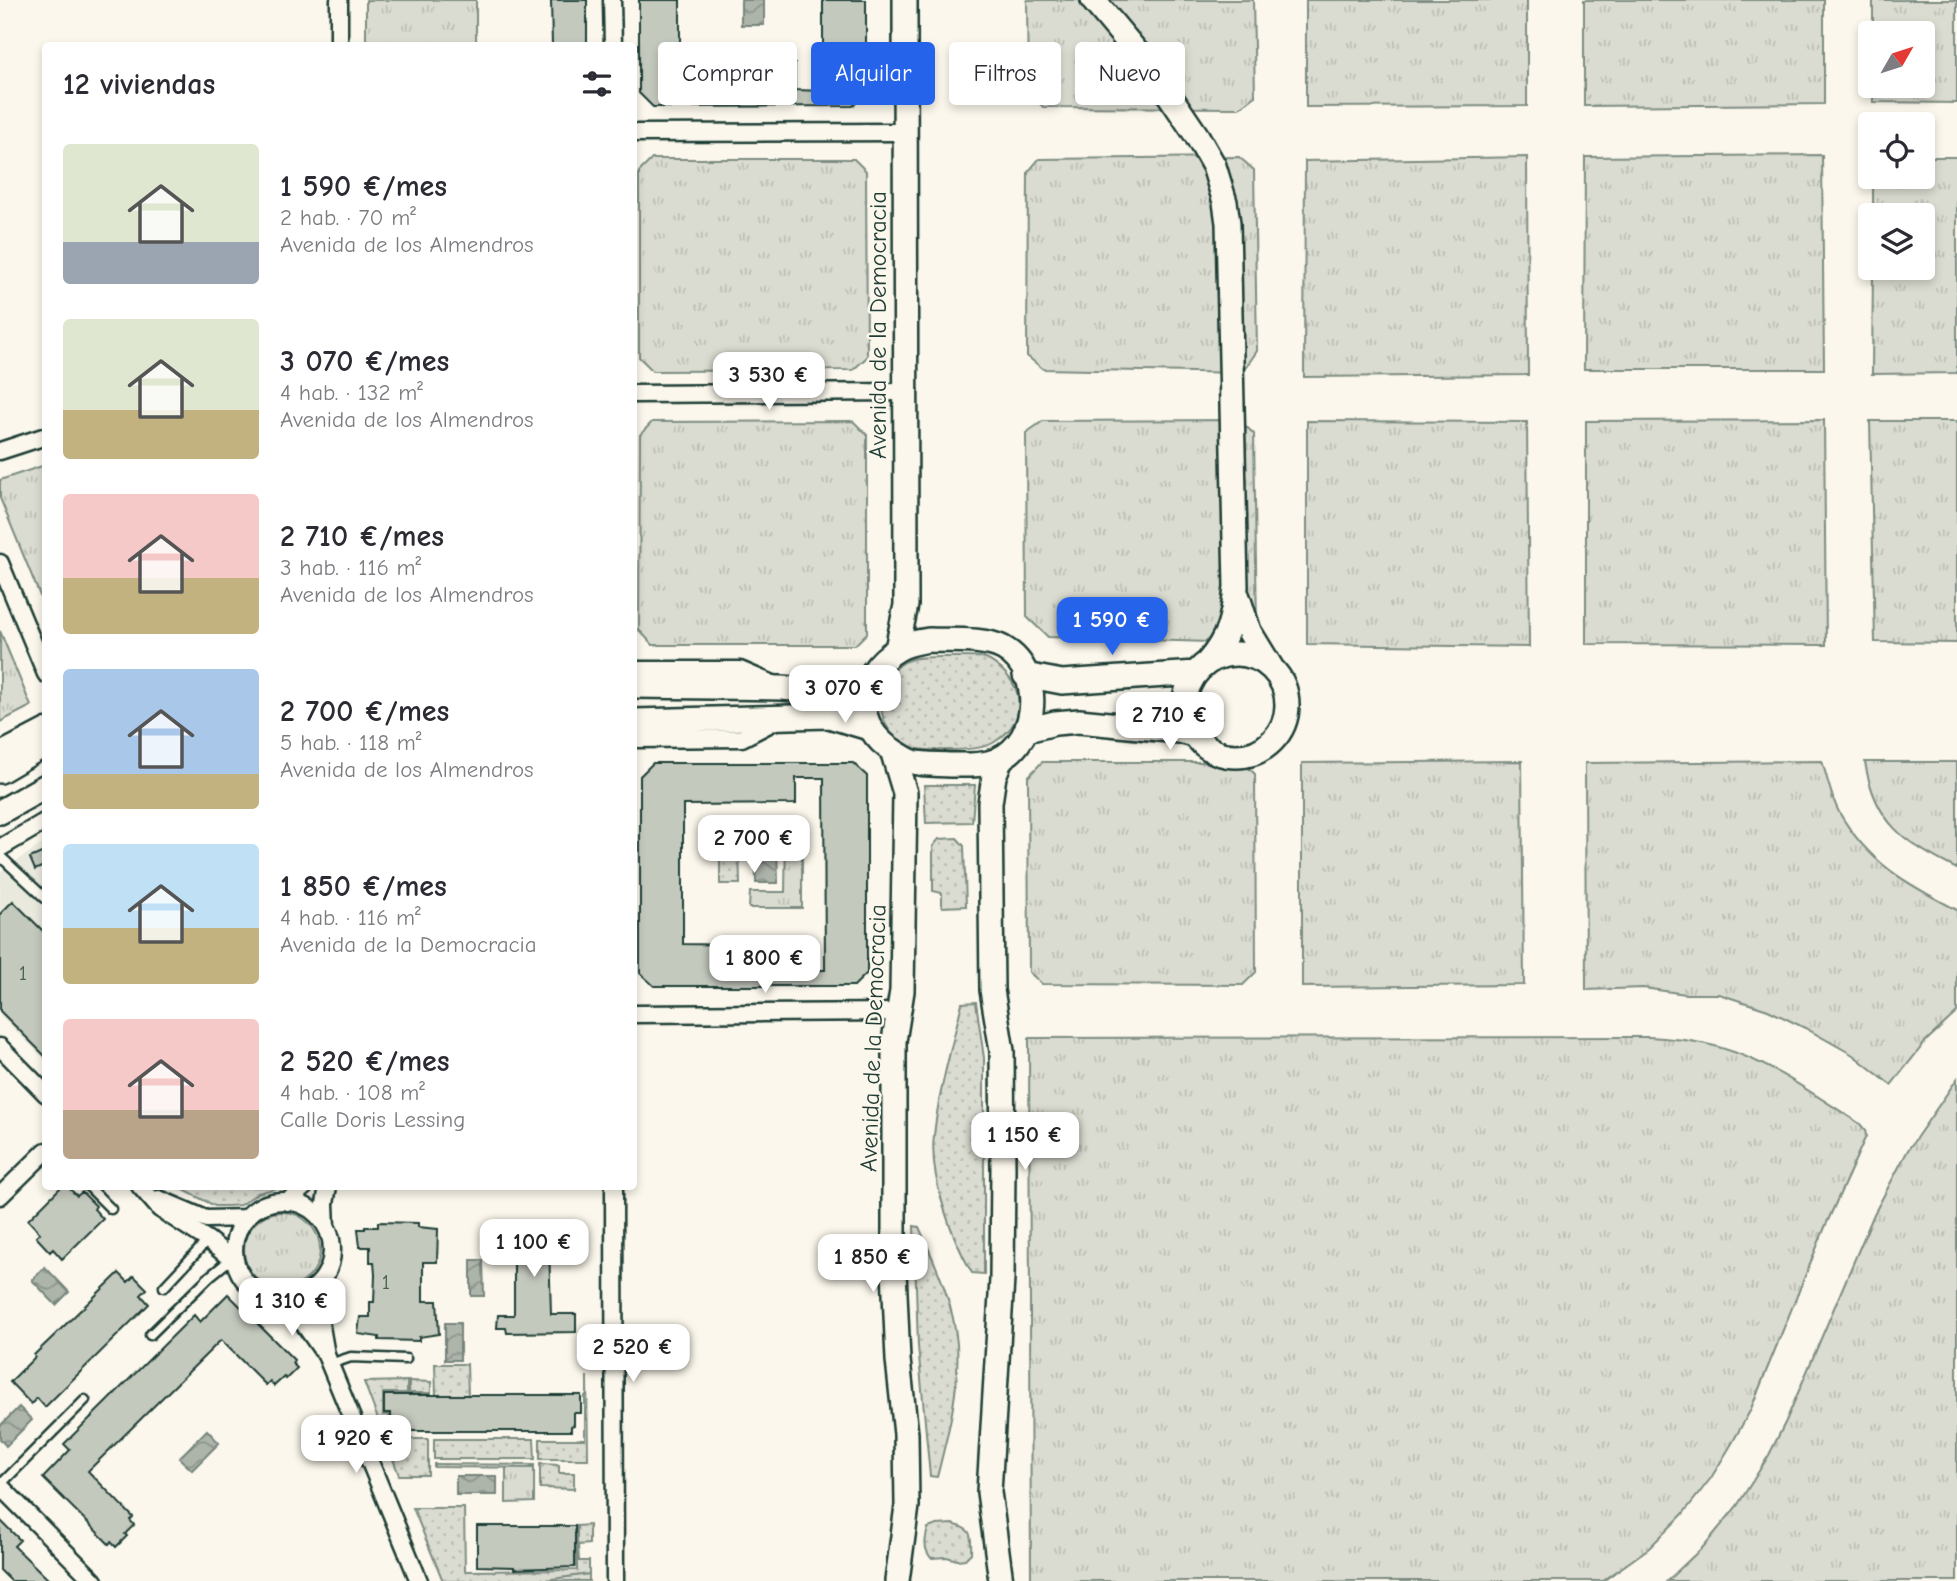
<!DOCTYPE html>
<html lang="es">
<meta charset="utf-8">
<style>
body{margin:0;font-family:"Comic Neue",sans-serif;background:#f2f2f3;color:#2b2b33;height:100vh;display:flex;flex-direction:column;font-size:26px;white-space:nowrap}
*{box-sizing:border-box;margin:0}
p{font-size:23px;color:#7c7c81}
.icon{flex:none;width:38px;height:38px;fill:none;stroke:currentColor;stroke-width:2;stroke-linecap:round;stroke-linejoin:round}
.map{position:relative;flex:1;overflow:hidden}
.side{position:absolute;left:42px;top:42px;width:595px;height:1148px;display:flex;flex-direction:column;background:#fff;border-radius:7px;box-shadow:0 4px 10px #0003}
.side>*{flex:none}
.banner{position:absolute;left:658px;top:42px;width:665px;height:63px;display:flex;gap:14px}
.needle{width:46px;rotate:51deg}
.buttons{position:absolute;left:1858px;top:21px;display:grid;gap:14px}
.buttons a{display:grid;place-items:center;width:77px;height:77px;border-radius:7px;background:#fff;box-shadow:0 4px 10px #0003;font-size:35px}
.price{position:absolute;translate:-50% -60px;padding:0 16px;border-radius:14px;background:#fff;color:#222;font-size:23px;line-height:46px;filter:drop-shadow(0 2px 4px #0008)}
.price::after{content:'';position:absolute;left:50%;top:42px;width:21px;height:16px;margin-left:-10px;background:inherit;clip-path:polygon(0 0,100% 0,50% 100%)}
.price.on{background:#2563eb;color:#fff}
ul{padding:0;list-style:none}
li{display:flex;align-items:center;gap:21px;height:175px;padding:0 21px}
li span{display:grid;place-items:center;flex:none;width:196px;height:140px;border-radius:7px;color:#555}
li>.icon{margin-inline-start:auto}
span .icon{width:84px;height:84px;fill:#fffc;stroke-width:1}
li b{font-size:30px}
h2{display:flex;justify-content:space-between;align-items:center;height:84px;padding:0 21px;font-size:30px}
.chip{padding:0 24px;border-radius:7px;background:#fff;box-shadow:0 4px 10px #0003;font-size:24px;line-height:63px}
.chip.on{background:#2563eb;color:#fff}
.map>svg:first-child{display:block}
.built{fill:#eae9de}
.grass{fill:url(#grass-tufts);stroke:#7d8c82;stroke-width:2}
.park{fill:url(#park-dots);stroke:#7d8c82;stroke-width:2}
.water{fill:url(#water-waves);stroke:#74847b;stroke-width:2}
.building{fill:#c4c9be;stroke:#1f3d34;stroke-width:2;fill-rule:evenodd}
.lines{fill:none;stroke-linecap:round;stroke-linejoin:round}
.lane-casing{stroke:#1f3d34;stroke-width:13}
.street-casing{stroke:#1f3d34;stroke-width:21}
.secondary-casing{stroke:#1f3d34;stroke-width:28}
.lane{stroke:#fbf7ec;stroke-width:8}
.street{stroke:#fbf7ec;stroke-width:16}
.secondary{stroke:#fbf7ec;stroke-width:23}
.labels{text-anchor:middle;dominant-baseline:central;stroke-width:5;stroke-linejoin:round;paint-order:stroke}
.number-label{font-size:21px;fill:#486056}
.street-label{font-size:24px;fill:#1f3d34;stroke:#fbf7ec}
</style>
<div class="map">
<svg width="1957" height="1581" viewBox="0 0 1957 1581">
<defs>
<pattern id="grass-tufts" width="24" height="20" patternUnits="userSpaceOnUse" patternTransform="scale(1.75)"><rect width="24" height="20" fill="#dbdcd1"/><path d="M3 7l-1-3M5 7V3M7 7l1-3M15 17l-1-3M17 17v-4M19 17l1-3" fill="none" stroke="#bcbeb4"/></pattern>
<pattern id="park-dots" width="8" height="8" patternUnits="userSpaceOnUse" patternTransform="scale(1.75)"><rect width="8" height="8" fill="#dbdcd1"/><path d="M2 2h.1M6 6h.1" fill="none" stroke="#bcbeb4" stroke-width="1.8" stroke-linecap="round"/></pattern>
<pattern id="water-waves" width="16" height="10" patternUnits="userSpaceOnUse" patternTransform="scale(1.75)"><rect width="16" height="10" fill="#adb4aa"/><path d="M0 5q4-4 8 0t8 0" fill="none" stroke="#8c948b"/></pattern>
</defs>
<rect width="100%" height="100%" fill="#fbf7ec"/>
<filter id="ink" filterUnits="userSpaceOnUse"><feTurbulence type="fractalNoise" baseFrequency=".0143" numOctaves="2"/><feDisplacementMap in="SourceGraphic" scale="14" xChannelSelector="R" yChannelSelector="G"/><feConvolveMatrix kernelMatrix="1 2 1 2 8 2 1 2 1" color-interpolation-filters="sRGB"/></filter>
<g filter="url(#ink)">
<path class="built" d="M 45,842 L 45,1060 L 0,1015 L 0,872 Z"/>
<path class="grass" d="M 366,0 L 476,0 L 476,45 L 366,45 Z
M 1027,0 L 1253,0 L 1255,96 L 1239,108 L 1043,107 L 1028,91 Z
M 1306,0 L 1527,0 L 1527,106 L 1306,107 Z
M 1584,0 L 1824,0 L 1824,104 L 1584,106 Z
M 1873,0 L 1957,0 L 1957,103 L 1873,102 L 1873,86 L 1923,86 L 1923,33 L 1873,33 Z
M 1822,155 L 1824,369 L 1584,369 L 1585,157 Z
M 1239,157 L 1254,170 L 1257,351 L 1242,373 L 1043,369 L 1027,356 L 1028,172 L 1039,159 Z
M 1527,157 L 1528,375 L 1304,377 L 1305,161 Z
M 1923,157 L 1957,157 L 1957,373 L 1872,374 L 1873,268 L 1923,268 L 1923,215 L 1873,215 L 1873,177 L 1923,177 Z
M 652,159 L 854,159 L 866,171 L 867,357 L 853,370 L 653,371 L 639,357 L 639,172 Z
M 1239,420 L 1254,434 L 1257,628 L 1242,643 L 1048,637 L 1027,617 L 1026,433 L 1043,421 Z
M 1824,420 L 1826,645 L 1586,644 L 1586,421 Z
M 853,421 L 867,435 L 867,633 L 855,645 L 653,645 L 639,630 L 640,435 L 652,422 Z
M 1307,421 L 1527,422 L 1529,647 L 1307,644 Z
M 1870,421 L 1957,421 L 1957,643 L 1875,642 Z
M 45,465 L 46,465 L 45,608 L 0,498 L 0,480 Z
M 0,631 L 31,706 L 0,722 Z
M 1522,761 L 1524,985 L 1302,987 L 1302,763 Z
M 1822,761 C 1827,777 1831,797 1839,812 C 1868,863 1907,884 1957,910 L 1957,1012 L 1927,1040 L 1891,1085 L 1853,1055 L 1805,1028 L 1768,1010 L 1719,994 L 1686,994 L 1643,988 L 1586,990 L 1585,763 Z
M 1042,762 L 1242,762 L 1255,774 L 1256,972 L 1243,985 L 1042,984 L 1029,972 L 1028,777 Z
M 1865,762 L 1957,762 L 1957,869 C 1904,842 1875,824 1865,762 Z
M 786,838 L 802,838 L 802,908 L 749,908 L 750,892 L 785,892 Z
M 1647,1037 C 1663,1038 1680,1039 1696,1042 C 1757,1052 1809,1091 1860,1124 L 1865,1130 L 1866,1136 L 1825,1227 L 1750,1411 L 1731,1445 L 1711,1478 L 1682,1515 L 1649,1548 L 1603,1581 L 1031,1581 L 1029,1038 Z
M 1957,1079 L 1957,1581 L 1667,1581 L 1704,1546 L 1737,1506 L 1769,1455 L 1786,1421 L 1874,1214 L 1908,1150 Z
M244 1250a38 38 0 1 1 76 0a38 38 0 1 1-76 0Z
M 506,1467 L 534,1467 L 534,1502 L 506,1503 Z
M 589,1574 L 589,1581 L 538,1581 Z"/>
<path class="park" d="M 982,657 C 1022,675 1035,718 993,743 C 980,751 928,752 913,748 C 872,736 869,672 912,659 C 925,655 966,658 982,657 Z
M 924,785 L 975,785 L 972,822 L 926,823 Z
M 957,838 L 964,846 L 966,906 L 942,907 L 942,893 L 933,891 L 933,846 L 939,839 Z
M 720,847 L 739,847 L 740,884 L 720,884 Z
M 976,1002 L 984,1058 L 984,1274 L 972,1273 C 951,1236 929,1177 934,1135 C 939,1090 952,1046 962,1003 Z
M 178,1187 L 281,1187 L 258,1193 L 240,1205 L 228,1206 L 215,1206 Z
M 914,1226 L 919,1227 C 935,1263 954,1304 957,1344 C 960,1389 948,1434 937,1477 L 930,1476 L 918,1346 Z
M 435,1364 L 467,1364 L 468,1395 L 436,1395 Z
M 587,1376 L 588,1459 L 540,1459 L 540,1439 L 585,1439 L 585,1396 L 587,1395 Z
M 407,1381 L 407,1393 L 383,1393 L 383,1415 L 389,1415 L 389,1439 L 428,1439 L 428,1475 L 399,1475 L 364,1382 Z
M 409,1381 L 431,1382 L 431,1393 L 409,1393 Z
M 434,1439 L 534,1439 L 535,1459 L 434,1459 Z
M 434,1464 L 534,1465 L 534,1468 L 434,1467 Z
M 540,1464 L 559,1465 L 559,1473 L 574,1473 L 574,1489 L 540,1488 Z
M 413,1508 L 464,1508 L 465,1571 L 577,1570 L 577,1526 L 589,1525 L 589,1544 L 578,1545 L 579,1561 L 589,1561 L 589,1574 L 537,1581 L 443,1581 Z
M 952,1524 C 971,1529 972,1532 971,1553 L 965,1559 L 957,1560 L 947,1557 L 931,1558 C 923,1548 925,1540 928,1528 L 937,1525 Z"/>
<path class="water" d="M 741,0 L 764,0 L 764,25 L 741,25 Z
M 755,843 L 777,843 L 778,883 L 756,883 Z
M 471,1260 L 483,1260 L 484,1296 L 471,1296 Z
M 45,1267 L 69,1292 L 56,1305 L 32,1280 Z
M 445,1323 L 460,1323 L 460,1360 L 445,1360 Z
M 19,1407 L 32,1420 L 6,1446 L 0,1439 L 0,1426 Z
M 207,1430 L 219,1443 L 192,1470 L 179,1458 Z
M 456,1476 L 497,1476 L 497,1495 L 456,1495 Z"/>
<path class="building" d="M 551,0 L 587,0 L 587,46 L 552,46 Z
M 639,0 L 680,0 L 680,64 L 795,64 L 795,90 L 823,91 L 823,0 L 866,0 L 866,93 L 853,106 L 653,107 L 639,93 Z
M 653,763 L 853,763 L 867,776 L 867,973 L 854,986 L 654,986 L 640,973 L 640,776 ZM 796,778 L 824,778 L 825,970 L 796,970 L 796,946 L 683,944 L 683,805 L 796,804 Z
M 46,851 L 46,865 L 35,870 L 30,858 Z
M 13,901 L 46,934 L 46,1057 L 0,1011 L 0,914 Z
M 62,1186 L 67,1186 L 77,1196 L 82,1192 L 96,1206 L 94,1209 L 103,1219 L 62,1259 L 53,1249 L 50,1252 L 36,1237 L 40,1233 L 28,1220 Z
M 378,1222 L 418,1223 L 418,1227 L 438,1229 L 437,1262 L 423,1262 L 423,1301 L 437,1301 L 439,1334 L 419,1337 L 419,1341 L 379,1340 L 379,1337 L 358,1334 L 360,1317 L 370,1317 L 370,1302 L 374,1302 L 375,1275 L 374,1262 L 370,1262 L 370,1247 L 360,1247 L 358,1229 L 365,1229 L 365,1227 L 378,1227 Z
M 492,1227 L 575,1227 L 575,1244 L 549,1245 L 551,1314 L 576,1314 L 576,1332 L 507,1333 L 506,1328 L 497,1328 L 498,1315 L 514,1315 L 514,1245 L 491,1244 Z
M 119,1273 L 128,1282 L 134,1276 L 147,1289 L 141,1295 L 149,1304 L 45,1407 L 37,1398 L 31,1404 L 10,1382 L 35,1357 L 34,1355 Z
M 228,1294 L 294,1360 L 292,1363 L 297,1368 L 286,1379 L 284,1377 L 274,1386 L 270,1381 L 266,1385 L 221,1340 L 88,1471 L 133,1517 L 130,1520 L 134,1525 L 125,1534 L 127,1536 L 116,1547 L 111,1542 L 109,1544 L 43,1478 L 70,1450 L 64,1444 L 194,1315 L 200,1322 Z
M 384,1395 L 581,1395 L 581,1413 L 574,1413 L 574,1425 L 571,1426 L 571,1431 L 394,1431 L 394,1425 L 391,1425 L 391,1413 L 384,1413 Z
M 0,1520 L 20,1540 L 14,1546 L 50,1581 L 11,1581 L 0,1570 Z
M 477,1526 L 575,1526 L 575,1567 L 514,1569 L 514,1567 L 477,1566 Z"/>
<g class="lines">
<g class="lane-casing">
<path id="lane" d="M 0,856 L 46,899
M 88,1186 L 111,1209
M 164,1287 L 208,1240
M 150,1335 L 210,1276 L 231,1259
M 330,1364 L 351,1357 L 406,1359
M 0,1485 L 85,1400"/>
</g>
<g class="street-casing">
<path id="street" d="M 339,0 L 339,46
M 612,0 L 613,46
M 634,133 L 905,132
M 634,394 L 904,392
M 0,451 L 46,436
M 0,563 L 46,674
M 634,670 L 740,670 L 773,684
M 634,739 L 742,738 L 777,720
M 0,751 L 46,727
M 0,848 L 46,821
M 634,1014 L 899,1012
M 0,1047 L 46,1094
M 140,1186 L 160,1209 L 208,1240 L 235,1262
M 614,1186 L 615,1581
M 0,1196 L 46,1151
M 159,1199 L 206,1219 L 246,1218
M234 1250a49 49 0 1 1 98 0a49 49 0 1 1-98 0Z
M 287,1202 L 305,1186
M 326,1227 L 325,1204 L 328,1186
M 319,1285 L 319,1315 L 326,1355 L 419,1581
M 281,1300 L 304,1324 L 322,1350
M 0,1486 L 94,1581"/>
</g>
<g class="secondary-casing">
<path id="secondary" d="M 1093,0 L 1155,74 L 1197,136 L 1214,166 L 1225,202 L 1228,223 L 1236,587 C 1233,619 1229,637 1208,662
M 1238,597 L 1249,631 L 1271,667
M 929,640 C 950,641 984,638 1003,648 C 1048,673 1038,752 988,763 C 976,766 963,765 951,765 C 939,764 924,765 913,762 C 907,760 900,755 895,752 C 851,726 855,674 898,649 C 908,643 918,642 929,640 Z
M 897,649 L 906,605 L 905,0
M1185 705a51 51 0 1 1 102 0a51 51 0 1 1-102 0Z
M 1025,675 L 1062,682 L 1196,673
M 634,686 L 782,688 L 817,691 L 868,679
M 634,721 L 829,716 L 869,728
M 1027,730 L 1055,723 L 1079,721 L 1179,731 L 1194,735
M 892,750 L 905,793 L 902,991 L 894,1041 L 894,1271 L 898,1360 L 906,1434 L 907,1506 L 897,1581
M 0,771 L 46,744
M 0,812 L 46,786
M 1001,1581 L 989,1492 L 1002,1279 L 1003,1169 L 1002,1051 L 992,990 L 990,803 L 994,776 L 1001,759"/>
</g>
<use href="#lane" class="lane"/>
<use href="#street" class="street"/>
<use href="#secondary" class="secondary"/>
</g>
</g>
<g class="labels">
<g class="number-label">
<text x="23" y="973">1</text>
<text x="386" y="1282">1</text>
</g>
<g class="street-label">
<text transform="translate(878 325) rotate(-90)">Avenida de la Democracia</text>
<text transform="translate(873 1038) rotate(-88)">Avenida de la Democracia</text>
</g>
</g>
</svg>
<div class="buttons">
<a><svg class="needle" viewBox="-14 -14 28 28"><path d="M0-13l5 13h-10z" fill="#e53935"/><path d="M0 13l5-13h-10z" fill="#7c7c81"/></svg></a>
<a><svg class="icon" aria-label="locate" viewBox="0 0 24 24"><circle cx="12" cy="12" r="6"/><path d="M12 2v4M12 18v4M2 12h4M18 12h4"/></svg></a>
<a><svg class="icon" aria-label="layers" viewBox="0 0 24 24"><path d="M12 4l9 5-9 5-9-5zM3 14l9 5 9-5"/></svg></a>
</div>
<b class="price" style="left:769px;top:412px">3 530 €</b>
<b class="price on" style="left:1112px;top:657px">1 590 €</b>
<b class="price" style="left:845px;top:725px">3 070 €</b>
<b class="price" style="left:1170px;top:752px">2 710 €</b>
<b class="price" style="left:754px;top:875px">2 700 €</b>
<b class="price" style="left:765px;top:995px">1 800 €</b>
<b class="price" style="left:1025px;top:1172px">1 150 €</b>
<b class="price" style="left:534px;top:1279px">1 100 €</b>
<b class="price" style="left:873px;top:1294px">1 850 €</b>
<b class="price" style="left:292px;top:1338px">1 310 €</b>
<b class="price" style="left:633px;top:1384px">2 520 €</b>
<b class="price" style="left:356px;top:1475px">1 920 €</b>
<div class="banner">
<a class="chip">Comprar</a>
<a class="chip on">Alquilar</a>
<a class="chip">Filtros</a>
<a class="chip">Nuevo</a>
</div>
<section class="side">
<h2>12 viviendas<svg class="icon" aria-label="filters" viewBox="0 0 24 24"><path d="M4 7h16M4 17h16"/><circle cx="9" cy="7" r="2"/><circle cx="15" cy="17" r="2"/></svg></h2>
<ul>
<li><span style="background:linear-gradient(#dfe7d0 70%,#9aa5b1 0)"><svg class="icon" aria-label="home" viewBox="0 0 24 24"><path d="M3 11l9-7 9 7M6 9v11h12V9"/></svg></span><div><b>1 590 €/mes</b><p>2 hab. · 70 m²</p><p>Avenida de los Almendros</p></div></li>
<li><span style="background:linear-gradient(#dfe7d0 65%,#c2b280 0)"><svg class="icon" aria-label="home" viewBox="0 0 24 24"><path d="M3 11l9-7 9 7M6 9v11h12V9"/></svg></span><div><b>3 070 €/mes</b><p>4 hab. · 132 m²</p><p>Avenida de los Almendros</p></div></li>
<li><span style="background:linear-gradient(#f6c9c9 60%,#c2b280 0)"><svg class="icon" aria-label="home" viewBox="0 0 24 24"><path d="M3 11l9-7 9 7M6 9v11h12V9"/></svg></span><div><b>2 710 €/mes</b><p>3 hab. · 116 m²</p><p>Avenida de los Almendros</p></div></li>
<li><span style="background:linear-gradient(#a9c7e8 75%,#c2b280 0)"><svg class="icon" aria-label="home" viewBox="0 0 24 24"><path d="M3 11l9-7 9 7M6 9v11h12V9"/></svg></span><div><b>2 700 €/mes</b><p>5 hab. · 118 m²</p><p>Avenida de los Almendros</p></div></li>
<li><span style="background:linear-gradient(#bfe0f5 60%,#c2b280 0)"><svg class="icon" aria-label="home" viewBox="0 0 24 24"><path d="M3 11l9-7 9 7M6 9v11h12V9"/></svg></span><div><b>1 850 €/mes</b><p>4 hab. · 116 m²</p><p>Avenida de la Democracia</p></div></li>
<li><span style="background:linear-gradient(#f6c9c9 65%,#b9a48a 0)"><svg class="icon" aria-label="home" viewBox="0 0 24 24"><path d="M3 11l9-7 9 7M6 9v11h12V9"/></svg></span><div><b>2 520 €/mes</b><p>4 hab. · 108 m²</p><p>Calle Doris Lessing</p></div></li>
</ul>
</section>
</div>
